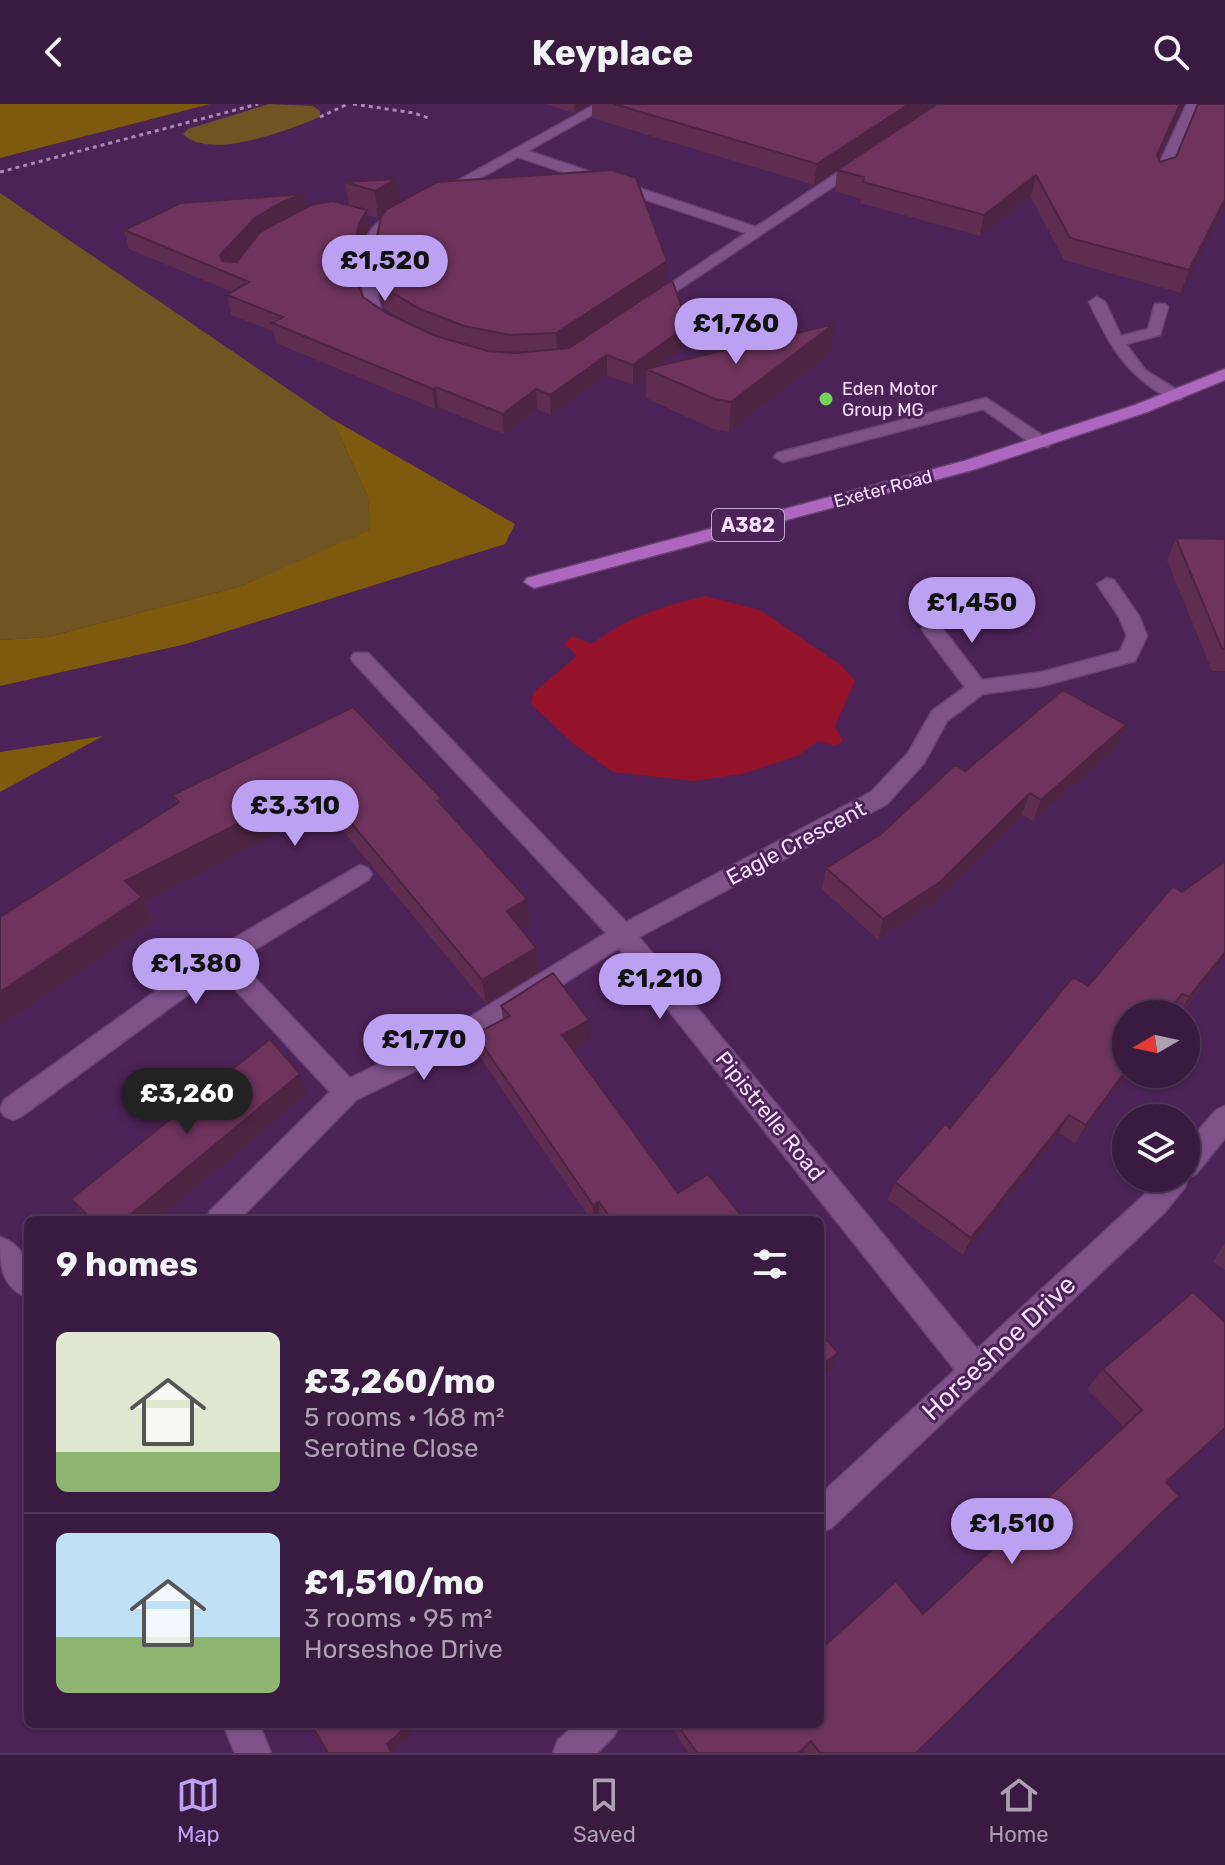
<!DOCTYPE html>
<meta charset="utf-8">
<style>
body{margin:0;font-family:Rubik,sans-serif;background:#44274b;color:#f1f3f6;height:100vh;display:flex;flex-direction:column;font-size:30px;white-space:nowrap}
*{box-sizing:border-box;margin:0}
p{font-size:26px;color:#aba1b1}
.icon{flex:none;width:44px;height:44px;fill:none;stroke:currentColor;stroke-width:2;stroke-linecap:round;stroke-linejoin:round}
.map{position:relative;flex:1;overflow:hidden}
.panel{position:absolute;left:24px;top:1112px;width:800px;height:512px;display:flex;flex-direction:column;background:#391a40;border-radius:12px;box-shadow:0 2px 6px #0004,0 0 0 2px #533859}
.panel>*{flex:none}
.needle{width:52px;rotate:261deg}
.buttons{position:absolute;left:1112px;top:896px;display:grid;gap:16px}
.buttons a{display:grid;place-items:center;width:88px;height:88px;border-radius:50%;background:#391a40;box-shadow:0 2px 6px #0004,0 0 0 2px #533859;font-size:40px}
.price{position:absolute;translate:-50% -68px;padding:0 18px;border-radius:28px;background:#bca0f2;color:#111;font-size:26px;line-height:52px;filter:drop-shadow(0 2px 4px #0008)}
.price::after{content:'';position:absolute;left:50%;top:48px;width:24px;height:18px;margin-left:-12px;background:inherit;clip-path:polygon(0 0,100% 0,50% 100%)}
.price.on{background:#222;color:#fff}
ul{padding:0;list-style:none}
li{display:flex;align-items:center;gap:24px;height:200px;padding:0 32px}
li+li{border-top:2px solid #533859}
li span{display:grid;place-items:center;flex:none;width:224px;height:160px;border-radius:12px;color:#555}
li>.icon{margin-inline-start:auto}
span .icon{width:96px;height:96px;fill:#fffc;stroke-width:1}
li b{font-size:34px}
h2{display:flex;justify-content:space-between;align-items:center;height:96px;padding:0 32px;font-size:34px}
header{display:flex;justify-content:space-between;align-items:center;height:104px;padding:0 32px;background:#391a40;font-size:36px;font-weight:700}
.tabs{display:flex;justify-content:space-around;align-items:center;height:112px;border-top:2px solid #533859;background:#391a40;font-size:22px;color:#aba1b1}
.tabs a{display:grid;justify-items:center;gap:4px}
.tabs .on{color:#bca0f2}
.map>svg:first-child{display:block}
.green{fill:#705422}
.forest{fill:#7e5a0e}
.water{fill:#95132a}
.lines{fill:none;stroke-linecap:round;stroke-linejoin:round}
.lane-casing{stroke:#694372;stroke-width:3}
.street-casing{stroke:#694372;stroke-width:3}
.primary-casing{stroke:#694372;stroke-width:3}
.path{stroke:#a989b1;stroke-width:3;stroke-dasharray:4 4;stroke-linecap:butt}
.lane{fill:#7f538a;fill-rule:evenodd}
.street{fill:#7f538a;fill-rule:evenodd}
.primary{fill:#ad67be;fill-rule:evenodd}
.wall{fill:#5f2d50;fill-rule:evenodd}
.shaded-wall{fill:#4d2441}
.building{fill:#6e345d;stroke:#4d2441;stroke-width:2}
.poi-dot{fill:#75d25b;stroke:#4c2356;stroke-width:3}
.labels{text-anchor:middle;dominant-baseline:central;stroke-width:6;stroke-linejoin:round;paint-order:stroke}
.far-poi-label{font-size:18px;fill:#f8dffe;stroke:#4c2356;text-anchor:start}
.far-street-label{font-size:18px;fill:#f8dffe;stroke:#4c2356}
.shield{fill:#4c2356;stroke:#c4a7cc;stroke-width:2}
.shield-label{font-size:20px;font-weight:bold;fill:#f8dffe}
.street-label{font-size:22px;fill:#f8dffe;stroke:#4c2356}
.near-street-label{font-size:26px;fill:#f8dffe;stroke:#4c2356}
</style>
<header><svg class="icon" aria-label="back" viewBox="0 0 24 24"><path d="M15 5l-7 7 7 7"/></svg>Keyplace<svg class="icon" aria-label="search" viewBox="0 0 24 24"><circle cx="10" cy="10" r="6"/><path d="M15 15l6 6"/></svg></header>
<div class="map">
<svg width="1225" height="1649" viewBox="0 0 1225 1649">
<rect width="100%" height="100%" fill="#4c2356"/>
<path class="green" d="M 269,0 L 313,2 L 320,7 L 320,13 C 288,26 209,57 183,30 L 188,25 Z
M 0,89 L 332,315 L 368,393 L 371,426 L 241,482 L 48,533 L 0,536 Z"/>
<path class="forest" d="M 0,0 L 210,0 L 0,54 Z
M 332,315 L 515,420 L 505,440 L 186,540 L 0,582 L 0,536 L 48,533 L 241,482 L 370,426 L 368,393 Z
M 103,632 L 0,688 L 0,648 Z"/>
<path class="water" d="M 705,492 L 760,506 L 842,562 L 855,577 L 835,622 L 843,637 L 835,642 L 818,637 L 797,652 L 742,670 L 694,677 L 613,668 L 575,641 L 531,600 L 533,589 L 577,552 L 564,540 L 572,532 L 592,540 C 627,513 663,502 705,492 Z"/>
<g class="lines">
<g class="lane-casing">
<path id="lane" d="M 1187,0 L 1199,0 L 1167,73 L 1155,76 L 1153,73 Z
M 1097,193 L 1105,198 L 1121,232 L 1148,225 L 1155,200 L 1165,200 L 1168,203 L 1160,231 L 1126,240 L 1145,266 L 1182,289 L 1184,292 L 1182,295 C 1172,298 1167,293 1158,288 C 1121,264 1108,237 1089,198 Z
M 986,294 L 1048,335 L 1051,339 L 1048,343 L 1036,343 L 983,305 L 783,358 L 774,353 L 777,349 Z"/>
</g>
<g class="street-casing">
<path id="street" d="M 596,0 L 611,0 L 528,47 L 756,123 L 858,55 L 870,58 L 648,206 L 640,201 L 643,198 L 746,129 L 518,53 L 444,94 L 432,91 Z
M 406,104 L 413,108 L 411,111 C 362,141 372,155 381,206 L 400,222 L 392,227 L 366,208 C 359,162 350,122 406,104 Z
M 1107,474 L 1114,476 L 1139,512 L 1147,532 L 1135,557 L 1042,582 L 983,590 L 947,617 L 924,659 L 887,700 L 639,833 L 977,1245 L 1144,1091 L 1158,1074 L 1186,1074 L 1186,1041 L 1216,1006 L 1225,1002 L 1225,1034 L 1196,1070 L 1188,1073 L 1185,1083 L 1164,1109 L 831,1424 L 820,1429 L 820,1391 L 955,1266 L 619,844 L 467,942 L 356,996 L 239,1116 L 206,1116 L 210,1107 L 330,988 L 219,868 L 22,1012 L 13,1016 L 4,1012 L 0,1005 L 4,996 L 212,847 L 360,761 L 368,764 L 372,770 L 368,776 L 238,856 L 350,974 L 449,926 L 606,829 L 354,559 L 351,554 L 354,549 L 368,549 L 626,818 L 871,688 L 908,649 L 932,607 L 965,583 L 925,530 L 922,525 L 925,520 L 939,520 L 982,576 L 1042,568 L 1120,547 L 1127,532 L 1119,513 L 1097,480 Z
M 0,1133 C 30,1144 28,1166 28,1194 C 0,1182 0,1160 0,1133 Z
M 223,1620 L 259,1620 L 271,1649 L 235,1649 Z
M 576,1620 L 620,1620 L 614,1632 L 597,1649 L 553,1649 L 558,1636 Z"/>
</g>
<g class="primary-casing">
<path id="primary" d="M 1225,265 L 1225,276 L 1147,308 L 976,365 L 534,484 L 524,478 L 527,474 L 964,357 L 1135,301 Z"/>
</g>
<path class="path" d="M 353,0 L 414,9 L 431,15
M 320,13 L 348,0
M 0,68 L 258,0"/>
<use href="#lane" class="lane"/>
<use href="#street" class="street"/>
<use href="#primary" class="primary"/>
</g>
<path class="wall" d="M 545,0 L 590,0 L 574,9 Z
M 592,0 L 932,0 L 928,6 L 937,0 L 1184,0 L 1159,54 L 1160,58 L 1176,53 L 1225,0 L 1225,102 L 1181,189 L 1064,156 L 1031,93 L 980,132 L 860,99 L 861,95 L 835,87 L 837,66 L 814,81 L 592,14 Z
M 397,75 L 400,98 L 666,179 L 567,244 L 688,221 L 688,240 L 659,262 L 830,249 L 729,328 L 713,325 L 646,294 L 646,271 L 633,281 L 607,271 L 551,311 L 537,305 L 504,330 L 438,303 L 435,305 L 276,239 L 273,227 L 231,211 L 227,191 L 232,188 L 129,145 L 124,126 L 306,104 L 349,101 L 345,78 ZM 367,111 L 378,114 L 382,113 L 375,142 L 384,204 L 410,220 L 386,209 L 363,193 L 357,175 L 357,163 L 362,138 L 369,125 Z
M 1176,434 L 1225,435 L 1225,567 L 1212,567 L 1167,456 Z
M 353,603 L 442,695 L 443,703 L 529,820 L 521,824 L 536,844 L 538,868 L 486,900 L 324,704 L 144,798 L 152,818 L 0,922 L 176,700 L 173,691 Z
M 1126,621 L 1117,643 L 1033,717 L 1022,710 L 934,799 L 878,836 L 822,785 L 826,764 L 881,730 L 965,667 Z
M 1225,757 L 1225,852 L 1180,910 L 1126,910 L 1126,970 L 1075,1040 L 1059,1029 L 963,1151 L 888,1096 L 895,1078 L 950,1024 L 1088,882 L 1182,788 Z
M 501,902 L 590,936 L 572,946 L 678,1089 L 745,1116 L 591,1116 L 478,950 L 475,930 L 503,916 Z
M 307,990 L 156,1116 L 87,1116 L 71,1095 Z
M 1225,1139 L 1225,1166 L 1213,1158 Z
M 1193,1188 L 1166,1378 L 916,1649 L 806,1649 L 804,1646 L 800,1649 L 688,1649 L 670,1620 L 820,1620 L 1124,1323 L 1087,1285 L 1103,1265 Z"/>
<path class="shaded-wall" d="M 574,0 L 590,0 L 574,9 Z
M 909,0 L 932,0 L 928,6 L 814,81 L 817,60 Z
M 1180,0 L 1184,0 L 1150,72 L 1157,51 Z
M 1036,71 L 1031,93 L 980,132 L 984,111 Z
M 397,75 L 401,102 L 378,114 L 375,87 Z
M 304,90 L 307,109 L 259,133 L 226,168 L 220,151 L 255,114 L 282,98 Z
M 1225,95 L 1225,102 L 1181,189 L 1189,166 Z
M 367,106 L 369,125 L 362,138 L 357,163 L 358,188 L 354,144 L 359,119 Z
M 667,157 L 666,179 L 557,251 L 556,229 Z
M 834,220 L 830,249 L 729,328 L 731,298 Z
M 688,221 L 688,240 L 652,267 L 646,265 L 646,271 L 633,281 L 633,261 Z
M 607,251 L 607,271 L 551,311 L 550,291 Z
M 436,283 L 438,303 L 435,305 L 433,285 Z
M 536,285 L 537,305 L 504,330 L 503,310 Z
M 1126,621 L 1117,643 L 1033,717 L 1041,696 Z
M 318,679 L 324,704 L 144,798 L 152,818 L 0,922 L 0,888 L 125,777 Z
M 1030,689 L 1022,710 L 934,799 L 878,836 L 883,815 Z
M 527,795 L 529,820 L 510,831 L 507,807 Z
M 536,844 L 538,868 L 486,900 L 482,876 Z
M 1225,848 L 1225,852 L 1179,910 L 1189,893 Z
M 589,916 L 590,936 L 563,951 L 562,931 Z
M 1126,966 L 1126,970 L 1075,1040 L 1086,1021 Z
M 300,970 L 307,990 L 156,1116 L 124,1116 Z
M 1069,1011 L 1059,1029 L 963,1151 L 971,1134 Z
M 599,1098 L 599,1115 L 593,1116 L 593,1101 Z
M 838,1249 L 832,1264 L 820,1273 L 820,1262 Z
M 409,1620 L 422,1620 L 393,1646 L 395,1649 L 392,1649 L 387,1640 Z"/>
<path class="building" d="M 614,0 L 909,0 L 817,60 Z
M 937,0 L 1180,0 L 1157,51 L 1160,58 L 1176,53 L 1198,0 L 1225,0 L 1225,95 L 1189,166 L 1070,134 L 1036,71 L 984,111 L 863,78 L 864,73 L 837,66 Z
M 612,66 L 636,74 L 667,157 L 556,229 L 510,231 L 464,222 L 420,205 L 381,182 L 375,142 L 381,113 L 387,105 L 437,78 Z
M 397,75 L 375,87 L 345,78 Z
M 304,90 L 282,98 L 255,114 L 220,151 L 222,157 L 237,158 L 260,128 L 311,101 L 333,97 L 367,106 L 359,119 L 354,144 L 355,169 L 363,193 L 386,209 L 436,232 L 488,247 L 515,249 L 569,244 L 672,176 L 688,221 L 633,261 L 607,251 L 550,291 L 536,285 L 503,310 L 436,283 L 433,285 L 272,219 L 283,213 L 227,191 L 249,178 L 124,126 L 181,99 Z
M 834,220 L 731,298 L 715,295 L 646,265 Z
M 1176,434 L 1225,435 L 1225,545 L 1222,545 Z
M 1063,586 L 1126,621 L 1041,696 L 1030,689 L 940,778 L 883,815 L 826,764 L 881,730 L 955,661 L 965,667 Z
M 353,603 L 442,695 L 438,697 L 527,795 L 507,807 L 536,844 L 482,876 L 318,679 L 125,777 L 142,793 L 0,888 L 0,813 L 179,698 L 173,691 Z
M 1225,757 L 1225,848 L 1189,893 L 1182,890 L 1167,910 L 1126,910 L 1126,966 L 1086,1021 L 1069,1011 L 971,1134 L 895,1078 L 945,1020 L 950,1024 L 1073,873 L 1088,882 L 1173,782 L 1182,788 Z
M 553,869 L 589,916 L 562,931 L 678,1089 L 708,1070 L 745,1116 L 612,1116 L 599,1098 L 593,1101 L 475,930 L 510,912 L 501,902 Z
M 270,935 L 300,970 L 124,1116 L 92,1116 L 71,1095 Z
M 382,1112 L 387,1116 L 377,1116 Z
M 1193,1188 L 1225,1218 L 1225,1324 L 1166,1378 L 1179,1392 L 916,1649 L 820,1649 L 811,1637 L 799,1649 L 697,1649 L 677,1620 L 820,1620 L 820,1546 L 896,1477 L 923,1510 L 1142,1306 L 1103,1265 Z
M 820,1228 L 838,1249 L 820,1262 Z
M 311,1620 L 409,1620 L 387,1640 L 392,1649 L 328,1649 Z"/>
<circle class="poi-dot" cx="826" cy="295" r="8"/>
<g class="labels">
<g class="far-poi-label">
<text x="842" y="285">Eden Motor<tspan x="842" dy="21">Group MG</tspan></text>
</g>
<g class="far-street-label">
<text transform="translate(883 385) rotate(-15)">Exeter Road</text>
</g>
<rect class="shield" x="712" y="405" width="72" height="32" rx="6"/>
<g class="shield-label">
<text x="748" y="421">A382</text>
</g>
<g class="street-label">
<text transform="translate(796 739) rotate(-28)">Eagle Crescent</text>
<text transform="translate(770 1012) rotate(51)">Pipistrelle Road</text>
</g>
<g class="near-street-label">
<text transform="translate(999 1244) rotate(-43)">Horseshoe Drive</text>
</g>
</g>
</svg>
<div class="buttons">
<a><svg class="needle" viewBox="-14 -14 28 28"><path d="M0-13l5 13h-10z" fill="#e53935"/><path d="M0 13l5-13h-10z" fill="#aba1b1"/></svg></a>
<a><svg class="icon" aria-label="layers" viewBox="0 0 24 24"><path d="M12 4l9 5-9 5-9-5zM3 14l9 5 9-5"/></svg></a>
</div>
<b class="price" style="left:385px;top:199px">£1,520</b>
<b class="price" style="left:736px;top:262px">£1,760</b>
<b class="price" style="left:972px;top:541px">£1,450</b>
<b class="price" style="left:295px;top:744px">£3,310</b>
<b class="price" style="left:196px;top:902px">£1,380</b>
<b class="price" style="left:660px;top:917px">£1,210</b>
<b class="price" style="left:424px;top:978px">£1,770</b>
<b class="price on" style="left:187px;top:1032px">£3,260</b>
<b class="price" style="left:1012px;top:1462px">£1,510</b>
<section class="panel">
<h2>9 homes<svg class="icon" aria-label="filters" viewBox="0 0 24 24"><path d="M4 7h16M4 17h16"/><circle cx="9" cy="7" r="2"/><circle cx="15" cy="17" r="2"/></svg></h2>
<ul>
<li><span style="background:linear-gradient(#dfe7d0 75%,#8fb573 0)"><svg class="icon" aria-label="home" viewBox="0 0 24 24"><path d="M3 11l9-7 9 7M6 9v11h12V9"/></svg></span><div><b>£3,260/mo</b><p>5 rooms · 168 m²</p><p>Serotine Close</p></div></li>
<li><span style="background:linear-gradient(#bfe0f5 65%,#8fb573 0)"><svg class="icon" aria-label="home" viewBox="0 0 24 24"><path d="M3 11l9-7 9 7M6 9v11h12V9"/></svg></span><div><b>£1,510/mo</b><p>3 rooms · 95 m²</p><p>Horseshoe Drive</p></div></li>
</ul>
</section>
</div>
<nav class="tabs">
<a class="on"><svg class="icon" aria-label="map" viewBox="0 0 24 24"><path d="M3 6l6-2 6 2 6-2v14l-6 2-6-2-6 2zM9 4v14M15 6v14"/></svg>Map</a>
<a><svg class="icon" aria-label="saved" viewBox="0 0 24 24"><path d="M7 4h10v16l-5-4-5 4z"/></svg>Saved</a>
<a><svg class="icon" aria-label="home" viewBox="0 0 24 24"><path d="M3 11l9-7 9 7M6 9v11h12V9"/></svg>Home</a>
</nav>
